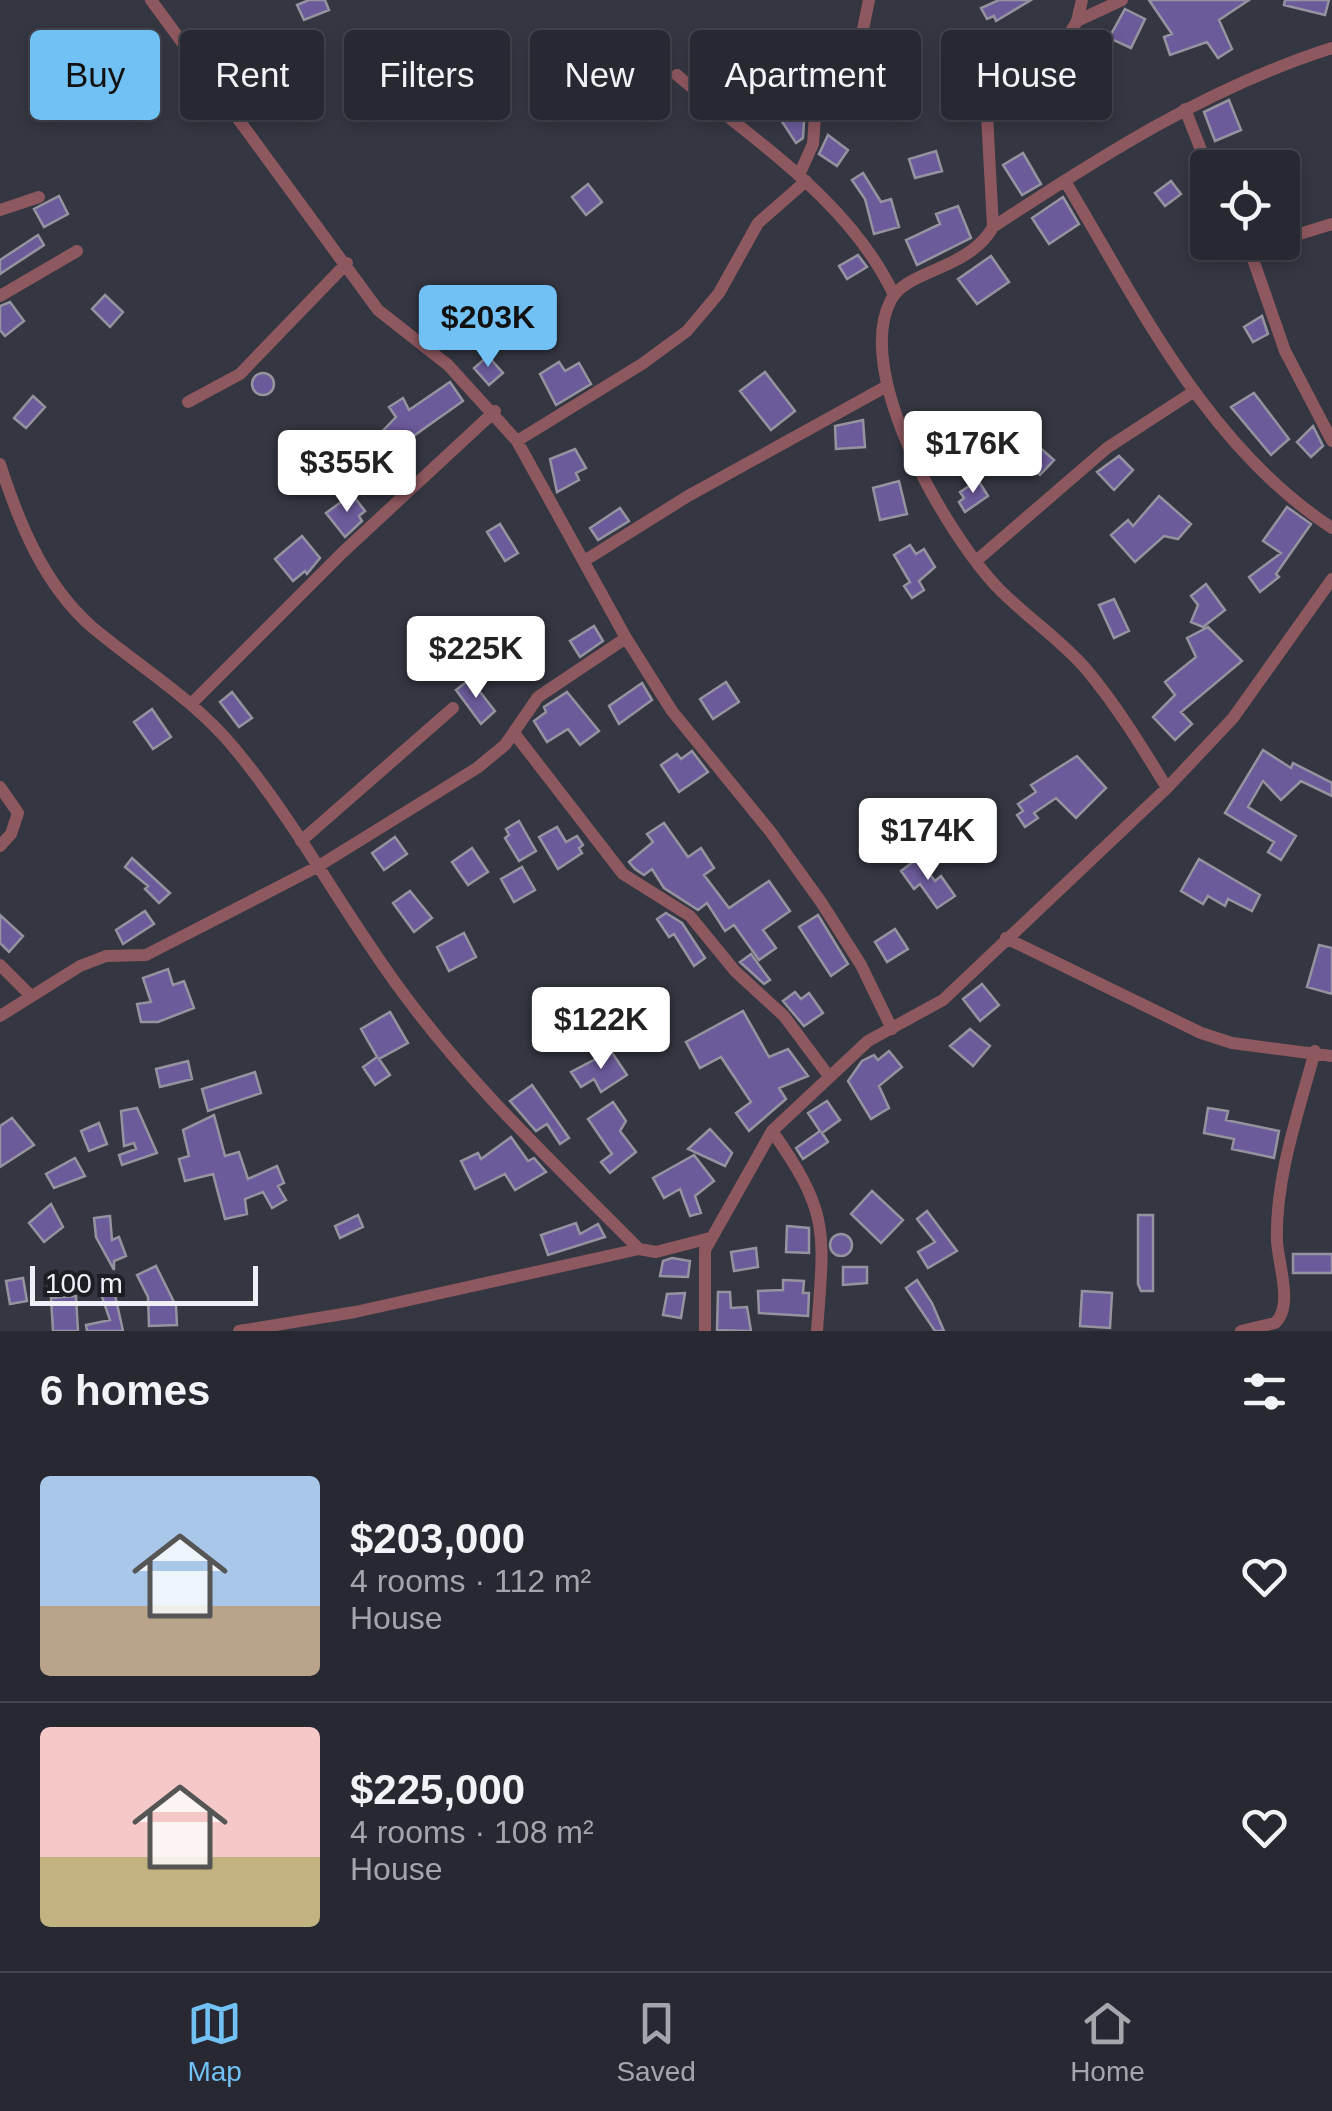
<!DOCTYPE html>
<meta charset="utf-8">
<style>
body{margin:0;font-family:Arial,sans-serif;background:#2f3039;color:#f1f3f6;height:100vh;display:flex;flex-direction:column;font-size:38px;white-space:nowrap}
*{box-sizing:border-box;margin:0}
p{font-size:32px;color:#a4a6ab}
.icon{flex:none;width:55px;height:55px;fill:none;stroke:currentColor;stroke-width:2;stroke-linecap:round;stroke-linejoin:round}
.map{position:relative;height:1331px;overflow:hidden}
.drawer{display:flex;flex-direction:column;background:#272831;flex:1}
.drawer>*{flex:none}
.banner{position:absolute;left:30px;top:30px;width:1272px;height:90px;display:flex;gap:20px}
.controls{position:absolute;left:1190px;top:150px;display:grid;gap:20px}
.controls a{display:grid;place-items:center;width:110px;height:110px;border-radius:10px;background:#272831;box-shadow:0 5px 15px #0003,0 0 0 2px #43444d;font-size:50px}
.scale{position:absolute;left:30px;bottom:25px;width:228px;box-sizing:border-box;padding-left:10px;border:5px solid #eff0f7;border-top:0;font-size:28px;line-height:35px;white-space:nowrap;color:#eff0f7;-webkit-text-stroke:8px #1d1e23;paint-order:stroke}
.price{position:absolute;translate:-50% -85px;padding:0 22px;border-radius:10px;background:#fff;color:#222;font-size:32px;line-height:65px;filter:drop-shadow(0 2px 5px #0008)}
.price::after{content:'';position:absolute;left:50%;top:60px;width:30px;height:22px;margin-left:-15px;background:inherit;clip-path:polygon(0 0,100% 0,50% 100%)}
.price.active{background:#72c1f5;color:#111}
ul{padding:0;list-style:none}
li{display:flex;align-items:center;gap:30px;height:250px;padding:0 40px}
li+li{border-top:2px solid #43444d}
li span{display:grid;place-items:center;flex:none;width:280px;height:200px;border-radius:10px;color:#555}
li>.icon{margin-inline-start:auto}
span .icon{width:120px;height:120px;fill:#fffc;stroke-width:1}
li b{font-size:42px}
h2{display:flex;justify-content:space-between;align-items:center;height:120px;padding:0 40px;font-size:42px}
.tag{padding:0 35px;border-radius:10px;background:#272831;box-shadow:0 5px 15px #0003,0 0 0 2px #43444d;font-size:35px;line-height:90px}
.tag.active{background:#72c1f5;color:#111}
.tab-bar{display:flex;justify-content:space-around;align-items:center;height:140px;border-top:2px solid #43444d;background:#272831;font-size:28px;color:#a4a6ab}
.tab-bar a{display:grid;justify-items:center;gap:5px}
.tab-bar .active{color:#72c1f5}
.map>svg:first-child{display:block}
.building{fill:#6c5b9b;stroke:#95939f;stroke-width:2.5}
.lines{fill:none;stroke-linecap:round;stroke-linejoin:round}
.street{stroke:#8e585f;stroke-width:12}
</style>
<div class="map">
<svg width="1332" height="1331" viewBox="0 0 1332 1331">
<rect width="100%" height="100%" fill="#343641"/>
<path class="building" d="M 309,0 L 325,0 L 329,10 L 304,20 L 297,5 Z
M 999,0 L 1031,0 L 996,21 L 994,16 L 987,19 L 981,8 Z
M 1149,0 L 1249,0 L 1219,20 L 1232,49 L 1218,58 L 1207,42 L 1170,55 L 1164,37 L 1172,34 Z
M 1285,0 L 1329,0 L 1325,15 L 1284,5 Z
M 1125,9 L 1145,19 L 1131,48 L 1109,38 Z
M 802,32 L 820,51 L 800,71 L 781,52 Z
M 860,54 L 872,69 L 851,85 L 841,71 Z
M 251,62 L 272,88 L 255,99 L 244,81 L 239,84 L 233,73 Z
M 1064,69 L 1077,93 L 1056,104 L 1043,80 Z
M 1229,100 L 1241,130 L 1215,141 L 1204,112 Z
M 796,110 L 804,122 L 803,138 L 796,143 L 781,120 Z
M 828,135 L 848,150 L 837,166 L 819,154 Z
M 936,151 L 942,171 L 915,178 L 909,159 Z
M 1023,153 L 1041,184 L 1022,195 L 1003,165 Z
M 863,173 L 881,202 L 891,199 L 899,227 L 874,234 L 865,199 L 852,180 Z
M 1171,181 L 1181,194 L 1165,206 L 1155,193 Z
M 588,184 L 602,202 L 586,215 L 572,197 Z
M 59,196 L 68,214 L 44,227 L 34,209 Z
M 1063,197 L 1079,224 L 1049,244 L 1032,218 Z
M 958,206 L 971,238 L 917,265 L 906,240 L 940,224 L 936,214 Z
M 38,235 L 44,245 L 0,274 L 0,260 Z
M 858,255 L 867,267 L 847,279 L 839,266 Z
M 991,256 L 1009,282 L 977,304 L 958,279 Z
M 105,295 L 123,312 L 110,327 L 92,309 Z
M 10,302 L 24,321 L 5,336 L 0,330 L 0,306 Z
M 1262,316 L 1268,334 L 1253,342 L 1244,327 Z
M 488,356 L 503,373 L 489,385 L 474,368 Z
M 559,362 L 565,371 L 579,363 L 591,384 L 556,405 L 540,374 Z
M 765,372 L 795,411 L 771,430 L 740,391 Z
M252 384a11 11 0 1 1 22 0a11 11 0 1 1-22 0Z
M 450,382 L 463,401 L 388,454 L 374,440 L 396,417 L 389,407 L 403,398 L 409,410 Z
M 1254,393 L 1289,439 L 1271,455 L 1231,407 Z
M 33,396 L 45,407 L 26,428 L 14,418 Z
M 863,420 L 865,447 L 836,449 L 835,426 Z
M 1313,426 L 1323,446 L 1311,457 L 1297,442 Z
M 1028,437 L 1054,460 L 1040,475 L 1014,452 Z
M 575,449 L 586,468 L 576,473 L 579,480 L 557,492 L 550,459 Z
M 1119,456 L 1133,470 L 1114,490 L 1097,472 Z
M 978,480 L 988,496 L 965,512 L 959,502 L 964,498 L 960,492 Z
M 899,481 L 907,514 L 880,520 L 873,488 Z
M 352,494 L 365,511 L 359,516 L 362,521 L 345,537 L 326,513 Z
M 1159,496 L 1191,524 L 1178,539 L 1164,536 L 1135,562 L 1111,535 L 1128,520 L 1133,526 Z
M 1287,507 L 1311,524 L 1276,574 L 1279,577 L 1260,592 L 1249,577 L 1281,553 L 1263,541 Z
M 620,508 L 629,521 L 598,540 L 590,528 Z
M 500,524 L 518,553 L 505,561 L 487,532 Z
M 302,536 L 320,558 L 307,574 L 305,571 L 293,581 L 275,559 Z
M 910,545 L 916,554 L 924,549 L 935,567 L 919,581 L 924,590 L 912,598 L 904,586 L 910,582 L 894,555 Z
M 1206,584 L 1225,610 L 1203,627 L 1191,622 L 1198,605 L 1191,596 Z
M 1114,599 L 1129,631 L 1114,638 L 1099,605 Z
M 594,626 L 603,641 L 580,657 L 570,641 Z
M 1208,627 L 1242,661 L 1181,712 L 1192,724 L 1175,740 L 1153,717 L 1175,695 L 1165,682 L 1196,657 L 1187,638 Z
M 470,679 L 495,711 L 481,724 L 456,690 Z
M 726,682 L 739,702 L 713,719 L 700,699 Z
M 642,683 L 652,700 L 619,724 L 609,706 Z
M 232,692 L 252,718 L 239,727 L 220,702 Z
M 567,692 L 599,731 L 580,745 L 568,729 L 547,742 L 534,721 L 546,712 L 544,707 Z
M 152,709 L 171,737 L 153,749 L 134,722 Z
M 1263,750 L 1291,768 L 1293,763 L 1332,783 L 1332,796 L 1301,781 L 1281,800 L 1263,781 L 1248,807 L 1296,836 L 1281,860 L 1268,852 L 1274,842 L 1225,813 Z
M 692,751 L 708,772 L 679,792 L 661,765 L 677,754 L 681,759 Z
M 1077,756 L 1106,788 L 1076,818 L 1056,798 L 1034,813 L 1038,818 L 1025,827 L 1017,815 L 1023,811 L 1018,804 L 1036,792 L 1031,785 Z
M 519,821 L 536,851 L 519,861 L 505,838 L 509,835 L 506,829 Z
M 664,823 L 688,857 L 701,848 L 714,868 L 704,875 L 729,908 L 769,881 L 790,911 L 763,930 L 776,948 L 759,960 L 734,925 L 725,931 L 707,903 L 698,910 L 664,888 L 652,869 L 644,875 L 635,869 L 629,862 L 653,842 L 647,834 Z
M 557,827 L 566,842 L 577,836 L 583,845 L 579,848 L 582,853 L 558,869 L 539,837 Z
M 395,837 L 407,854 L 384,870 L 372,853 Z
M 472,848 L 488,872 L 468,885 L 452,862 Z
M 132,858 L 170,893 L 159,903 L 145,889 L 148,886 L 125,867 Z
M 918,858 L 935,881 L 941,876 L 955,896 L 937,908 L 920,884 L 914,889 L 901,871 Z
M 1199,859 L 1260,895 L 1252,911 L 1228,899 L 1225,906 L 1208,896 L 1203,904 L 1181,891 Z
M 522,867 L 535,890 L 514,902 L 501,879 Z
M 410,891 L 432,918 L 414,932 L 393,903 Z
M 145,911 L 154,924 L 123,944 L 116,930 Z
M 666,913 L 682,923 L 705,958 L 694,966 L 674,934 L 669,937 L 657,919 Z
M 0,915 L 23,936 L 9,952 L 0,943 Z
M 818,915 L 848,964 L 831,976 L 799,927 Z
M 895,929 L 908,949 L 887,962 L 875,942 Z
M 464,933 L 476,957 L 449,971 L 437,947 Z
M 1319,945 L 1332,948 L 1332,994 L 1307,987 Z
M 751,954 L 770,980 L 764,984 L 740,962 Z
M 168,969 L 173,985 L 184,981 L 194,1008 L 158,1022 L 141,1022 L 137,1004 L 151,1002 L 143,978 Z
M 982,984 L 999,1005 L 980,1021 L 963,999 Z
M 795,992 L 801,999 L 809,993 L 823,1013 L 804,1026 L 783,1001 Z
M 743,1011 L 769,1057 L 788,1049 L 808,1076 L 779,1088 L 786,1099 L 749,1131 L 736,1113 L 751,1102 L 721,1057 L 700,1068 L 686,1042 Z
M 390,1012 L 408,1043 L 379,1059 L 390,1075 L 375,1085 L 363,1067 L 377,1057 L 361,1029 Z
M 970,1029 L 990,1046 L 973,1066 L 950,1046 Z
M 611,1051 L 627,1075 L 601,1092 L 594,1079 L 581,1087 L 571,1072 Z
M 889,1051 L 902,1067 L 879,1086 L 889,1108 L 871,1119 L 848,1081 L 862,1061 L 874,1055 L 878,1060 Z
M 188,1061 L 192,1079 L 160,1087 L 156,1069 Z
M 255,1072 L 261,1093 L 208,1111 L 202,1089 Z
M 532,1085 L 569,1138 L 560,1144 L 547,1124 L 536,1131 L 510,1101 Z
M 827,1101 L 840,1120 L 822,1133 L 828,1142 L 803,1159 L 796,1148 L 820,1131 L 808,1113 Z
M 613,1102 L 626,1121 L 620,1131 L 636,1152 L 610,1173 L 601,1162 L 612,1154 L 588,1119 Z
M 137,1108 L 157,1153 L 122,1165 L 119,1155 L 136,1149 L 134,1143 L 124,1146 L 121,1111 Z
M 1208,1108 L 1228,1111 L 1226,1120 L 1279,1131 L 1274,1158 L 1232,1149 L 1234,1139 L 1204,1133 Z
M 214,1115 L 225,1156 L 239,1152 L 248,1179 L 277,1166 L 284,1183 L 278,1186 L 286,1200 L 272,1208 L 263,1192 L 245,1199 L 247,1214 L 225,1219 L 213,1174 L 185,1181 L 179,1159 L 189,1156 L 183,1130 Z
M 12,1118 L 34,1145 L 0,1167 L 0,1126 Z
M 99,1123 L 107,1144 L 89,1151 L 81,1131 Z
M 710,1129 L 732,1153 L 725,1166 L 688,1149 Z
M 511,1137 L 528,1161 L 534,1158 L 546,1172 L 515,1190 L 505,1174 L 475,1189 L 461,1161 L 478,1153 L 481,1159 Z
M 694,1155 L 714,1181 L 695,1196 L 701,1213 L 690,1216 L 680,1189 L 664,1198 L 653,1178 Z
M 75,1158 L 85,1176 L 54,1188 L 46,1174 Z
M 872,1191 L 903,1220 L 881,1243 L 851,1214 Z
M 51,1204 L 63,1227 L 44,1242 L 29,1223 Z
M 927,1211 L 957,1251 L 928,1268 L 918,1252 L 935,1242 L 917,1219 Z
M 358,1215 L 363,1227 L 340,1238 L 335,1226 Z
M 1138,1215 L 1153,1215 L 1153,1291 L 1141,1291 L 1138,1284 Z
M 110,1216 L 112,1240 L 119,1237 L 126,1256 L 114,1261 L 114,1270 L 96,1237 L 94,1218 Z
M 576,1223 L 580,1234 L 598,1224 L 605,1237 L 548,1255 L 541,1235 Z
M 787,1226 L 809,1228 L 809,1253 L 786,1252 Z
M830 1245a11 11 0 1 1 22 0a11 11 0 1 1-22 0Z
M 756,1248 L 758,1267 L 734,1271 L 731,1252 Z
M 1293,1254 L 1332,1254 L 1332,1273 L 1293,1273 Z
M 672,1258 L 690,1261 L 688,1277 L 660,1276 L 663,1261 Z
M 156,1266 L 176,1306 L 177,1325 L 149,1326 L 148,1297 L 137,1275 Z
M 843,1267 L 867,1267 L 867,1283 L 843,1285 Z
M 23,1278 L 27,1301 L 10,1304 L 6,1281 Z
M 783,1280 L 804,1281 L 803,1293 L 809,1293 L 808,1316 L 759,1313 L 758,1291 L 783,1290 Z
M 917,1280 L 932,1303 L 944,1331 L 935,1331 L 906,1288 Z
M 113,1286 L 123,1331 L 87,1331 L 86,1325 L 110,1320 L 100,1291 Z
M 1082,1291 L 1112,1293 L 1110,1328 L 1080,1326 Z
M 718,1292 L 730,1292 L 731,1308 L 747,1307 L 751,1331 L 717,1330 Z
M 685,1293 L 681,1318 L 663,1315 L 667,1294 Z
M 76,1296 L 78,1331 L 53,1331 L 51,1298 Z"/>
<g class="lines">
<path class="street" d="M 151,0 L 378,310 L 448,365 L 517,441 L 626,638 L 672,711 L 770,831 L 821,902 L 861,965 L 892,1029
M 1082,0 L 1077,21 L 1066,40 L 1023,60 L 987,115 L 993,227 C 969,270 906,270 891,300 C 852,373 947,534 997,587 C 1025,616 1059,638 1086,669 C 1117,706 1142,747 1167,788
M 1077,21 L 1122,0
M 677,75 C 755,142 849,200 894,295
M 1185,109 L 1208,168
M 799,175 L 813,144 L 817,88 L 825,72 L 861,39 L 869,0
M 1065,181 C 1140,306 1207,446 1332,528
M 0,210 L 39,197
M 993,227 C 1101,156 1209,87 1332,48
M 1247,242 L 1285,351 L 1332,441
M 1256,258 L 1293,236 L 1332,224
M 0,296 L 77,251
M 188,402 L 240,374 L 347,263
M 517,441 L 642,364 L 687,331 L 719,293 L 758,223 L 806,181
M 0,464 C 19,523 44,585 92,627 C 141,668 194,699 235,749 C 298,825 344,914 403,993 C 472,1087 557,1166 639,1249 L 656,1252 L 710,1238
M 584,561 L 688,496 L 887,386
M 976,561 L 1107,448 L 1193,392
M 192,703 L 342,553 L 495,411
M 514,733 L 623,874 L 690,916 L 735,971 L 784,1016 L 828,1075
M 0,787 L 18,813 L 11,834 L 0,846
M 301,841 L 453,708
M 1006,938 L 1201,1033 L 1232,1043 L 1332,1056
M 0,965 L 30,995
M 0,1016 L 80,966 L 106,956 L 146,955 L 317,867 L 477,768 L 505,745 L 538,697 L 626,638
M 772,1131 C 831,1214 824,1233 817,1331
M 239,1331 L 355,1312 L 639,1249
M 705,1331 L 705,1250 L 772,1131 L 868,1041 L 943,1000 L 1167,788 L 1233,718 L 1332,579
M 1241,1331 L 1275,1323 C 1294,1306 1278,1264 1277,1241 C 1275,1178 1299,1111 1315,1051"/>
</g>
</svg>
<div class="controls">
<a><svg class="icon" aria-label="locate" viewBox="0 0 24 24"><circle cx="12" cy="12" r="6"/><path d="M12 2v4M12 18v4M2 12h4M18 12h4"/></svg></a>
</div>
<div class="scale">100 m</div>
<b class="price active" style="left:488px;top:370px">$203K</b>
<b class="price" style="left:973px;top:496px">$176K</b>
<b class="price" style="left:347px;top:515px">$355K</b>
<b class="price" style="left:476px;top:701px">$225K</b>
<b class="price" style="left:928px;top:883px">$174K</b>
<b class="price" style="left:601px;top:1072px">$122K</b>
<div class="banner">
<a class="tag active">Buy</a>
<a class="tag">Rent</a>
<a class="tag">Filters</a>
<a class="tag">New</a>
<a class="tag">Apartment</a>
<a class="tag">House</a>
</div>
</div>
<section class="drawer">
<h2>6 homes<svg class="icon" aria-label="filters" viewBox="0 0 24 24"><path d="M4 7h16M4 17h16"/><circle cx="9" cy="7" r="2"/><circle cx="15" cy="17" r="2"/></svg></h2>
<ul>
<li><span style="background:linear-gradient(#a9c7e8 65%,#b9a48a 0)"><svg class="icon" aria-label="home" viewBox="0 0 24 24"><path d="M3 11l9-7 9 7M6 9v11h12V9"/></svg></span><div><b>$203,000</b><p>4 rooms · 112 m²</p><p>House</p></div><svg class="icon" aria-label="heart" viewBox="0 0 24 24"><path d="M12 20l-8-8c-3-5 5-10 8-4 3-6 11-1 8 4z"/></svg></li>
<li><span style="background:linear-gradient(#f6c9c9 65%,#c2b280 0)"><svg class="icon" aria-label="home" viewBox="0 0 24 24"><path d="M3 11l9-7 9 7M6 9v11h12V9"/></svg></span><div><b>$225,000</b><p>4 rooms · 108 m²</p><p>House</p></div><svg class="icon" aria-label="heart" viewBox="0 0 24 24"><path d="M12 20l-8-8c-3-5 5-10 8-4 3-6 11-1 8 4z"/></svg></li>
</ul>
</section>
<nav class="tab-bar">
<a class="active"><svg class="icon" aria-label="map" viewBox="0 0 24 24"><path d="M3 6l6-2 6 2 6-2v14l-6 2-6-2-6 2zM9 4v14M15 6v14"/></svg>Map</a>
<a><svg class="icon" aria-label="saved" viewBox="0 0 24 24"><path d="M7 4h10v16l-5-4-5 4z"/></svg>Saved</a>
<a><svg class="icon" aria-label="home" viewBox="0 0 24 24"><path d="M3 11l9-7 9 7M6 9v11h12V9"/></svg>Home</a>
</nav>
